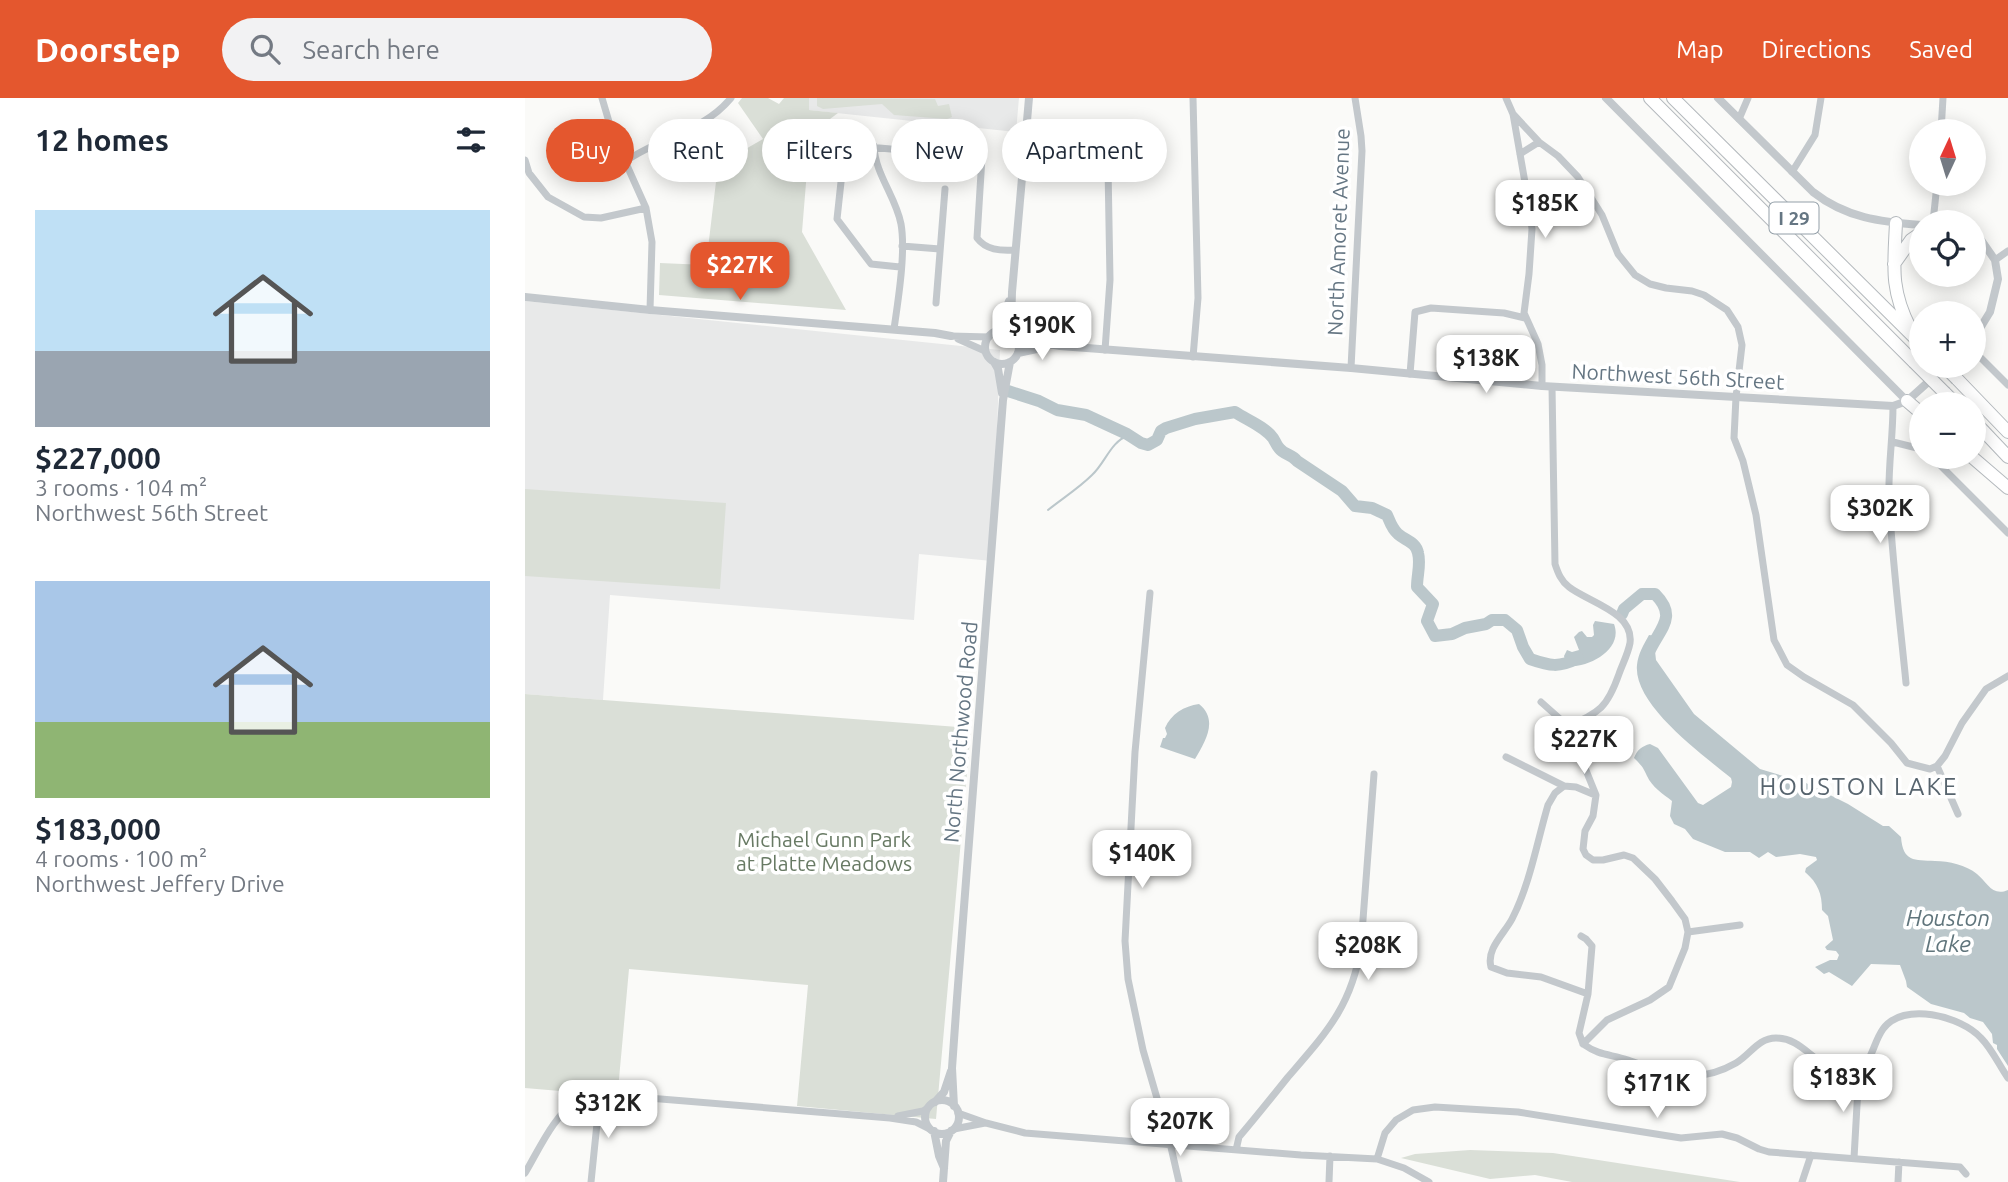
<!DOCTYPE html>
<meta charset="utf-8">
<style>
body{margin:0;font-family:Ubuntu,sans-serif;background:#f2f2f3;color:#1f2937;height:100vh;display:flex;flex-direction:column;font-size:26px;white-space:nowrap}
*{box-sizing:border-box;margin:0}
p{font-size:23px;color:#747a83}
.icon{flex:none;width:38px;height:38px;fill:none;stroke:currentColor;stroke-width:2;stroke-linecap:round;stroke-linejoin:round}
.map{position:relative;flex:1;overflow:hidden}
.details{display:flex;flex-direction:column;background:#fff;width:525px}
.details>*{flex:none}
.banner{position:absolute;left:21px;top:21px;width:665px;height:63px;display:flex;gap:14px}
.needle{width:46px;rotate:4deg}
.controls{position:absolute;left:1384px;top:21px;display:grid;gap:14px}
.controls a{display:grid;place-items:center;width:77px;height:77px;border-radius:50%;background:#fff;box-shadow:0 4px 18px #0003;font-size:35px}
.price{position:absolute;translate:-50% -60px;padding:0 16px;border-radius:14px;background:#fff;color:#222;font-size:23px;line-height:46px;filter:drop-shadow(0 2px 4px #0008)}
.price::after{content:'';position:absolute;left:50%;top:42px;width:21px;height:16px;margin-left:-10px;background:inherit;clip-path:polygon(0 0,100% 0,50% 100%)}
.price.on{background:#e4572e;color:#fff}
ul{padding:0;list-style:none}
li{display:grid;align-content:center;gap:14px;height:371px;padding:0 35px}
li span{display:grid;place-items:center;height:217px;border-radius:0px;color:#555}
li>.icon{margin-inline-start:auto}
span .icon{width:126px;height:126px;fill:#fffc;stroke-width:1}
li b{font-size:30px}
h2{display:flex;justify-content:space-between;align-items:center;height:84px;padding:0 35px;font-size:30px}
.pill{padding:0 24px;border-radius:32px;background:#fff;box-shadow:0 4px 18px #0003;font-size:24px;line-height:63px}
.pill.on{background:#e4572e;color:#fff}
header{display:flex;align-items:center;gap:42px;box-sizing:border-box;height:98px;padding:0 35px;background:#e4572e;color:#fff}
header strong{font-size:33px}
nav{display:flex;gap:38px;margin-inline-start:auto;font-size:24px}
.search{width:490px;height:63px;background:#f2f2f3;display:flex;align-items:center;gap:18px;box-sizing:border-box;padding:0 24px;border-radius:38px;color:#747a83;font-size:26px}
main{display:flex;flex:1;min-height:0}
.map>svg:first-child{display:block}
.built{fill:#e8e9e9}
.green{fill:#dadfd7}
.water{fill:#bbc7cb}
.lines{fill:none;stroke-linecap:round;stroke-linejoin:round}
.stream{stroke:#bbc7cb;stroke-width:2}
.river{stroke:#bbc7cb;stroke-width:12}
.motorway-casing{stroke:#b4b9bd;stroke-width:14}
.minor{stroke:#c3c8cc;stroke-width:7}
.tertiary{stroke:#c3c8cc;stroke-width:8}
.motorway{stroke:#fff;stroke-width:12}
.motorway-bridge-casing{stroke:#b4b9bd;stroke-width:14;stroke-linecap:butt}
.motorway-bridge{stroke:#fff;stroke-width:12}
.labels{text-anchor:middle;dominant-baseline:central;stroke-width:7;stroke-linejoin:round;paint-order:stroke}
.shield{fill:#fff;stroke:#939fa8;stroke-width:2}
.shield-label{font-size:19px;font-weight:bold;fill:#657683}
.street-label{font-size:21px;fill:#657683;stroke:#fff}
.park-label{font-size:21px;fill:#687a64;stroke:#fff}
.water-label{font-size:23px;font-style:italic;fill:#60757c;stroke:#fff}
.quarter-label{font-size:24px;letter-spacing:2px;fill:#57646e;stroke:#fff}
</style>
<header>
<strong>Doorstep</strong>
<div class="search"><svg class="icon" aria-label="search" viewBox="0 0 24 24"><circle cx="10" cy="10" r="6"/><path d="M15 15l6 6"/></svg>Search here</div>
<nav><a>Map</a><a>Directions</a><a>Saved</a></nav>
</header>
<main>
<section class="details">
<h2>12 homes<svg class="icon" aria-label="filters" viewBox="0 0 24 24"><path d="M4 7h16M4 17h16"/><circle cx="9" cy="7" r="2"/><circle cx="15" cy="17" r="2"/></svg></h2>
<ul>
<li><span style="background:linear-gradient(#bfe0f5 65%,#9aa5b1 0)"><svg class="icon" aria-label="home" viewBox="0 0 24 24"><path d="M3 11l9-7 9 7M6 9v11h12V9"/></svg></span><div><b>$227,000</b><p>3 rooms · 104 m²</p><p>Northwest 56th Street</p></div></li>
<li><span style="background:linear-gradient(#a9c7e8 65%,#8fb573 0)"><svg class="icon" aria-label="home" viewBox="0 0 24 24"><path d="M3 11l9-7 9 7M6 9v11h12V9"/></svg></span><div><b>$183,000</b><p>4 rooms · 100 m²</p><p>Northwest Jeffery Drive</p></div></li>
</ul>
</section>
<div class="map">
<svg width="1483" height="1084" viewBox="0 0 1483 1084">
<rect width="100%" height="100%" fill="#fafaf8"/>
<path class="built" d="M 284,0 L 494,0 L 491,34 L 283,12 Z
M 0,203 L 475,252 L 467,463 L 394,456 L 389,522 L 85,497 L 78,602 L 0,596 Z"/>
<path class="green" d="M 217,0 L 243,0 L 254,6 L 259,0 L 284,0 L 284,12 L 313,15 L 285,36 L 277,134 L 321,212 L 134,197 L 135,165 L 181,167 L 193,67 L 238,41 L 213,5 Z
M 292,0 L 410,1 L 413,8 L 424,6 L 427,19 L 422,21 L 369,17 L 357,6 L 298,11 L 292,8 Z
M 0,391 L 201,405 L 195,491 L 0,478 Z
M 0,596 L 446,630 L 411,1021 L 272,1008 L 283,887 L 104,871 L 93,992 L 70,992 L 58,995 L 0,990 Z
M 945,1052 L 1028,1055 L 1215,1084 L 1047,1084 L 1010,1077 L 965,1081 L 876,1060 L 890,1056 Z"/>
<path class="water" d="M 1070,523 L 1089,526 C 1099,552 1062,571 1040,568 L 1038,566 L 1040,562 L 1039,558 L 1042,552 L 1047,554 L 1054,552 L 1049,539 L 1054,534 L 1057,533 L 1062,539 L 1067,539 L 1069,537 L 1068,527 Z
M 1124,537 L 1131,538 L 1134,542 L 1130,553 L 1131,562 L 1169,616 L 1235,671 L 1281,685 L 1323,706 L 1358,728 L 1364,728 L 1376,739 C 1378,764 1389,762 1410,763 C 1424,763 1441,767 1452,776 C 1462,784 1467,799 1483,792 L 1483,968 L 1472,951 L 1472,947 L 1468,945 L 1467,936 L 1458,924 L 1445,920 L 1439,915 L 1406,906 L 1382,889 L 1381,883 L 1375,867 L 1346,866 L 1327,888 L 1304,874 L 1299,876 L 1290,869 L 1305,862 L 1312,862 L 1314,857 L 1311,853 L 1302,852 L 1300,849 L 1308,842 L 1303,818 L 1297,812 C 1297,796 1293,785 1280,774 L 1281,770 L 1292,762 L 1291,759 L 1275,756 L 1251,759 L 1243,754 L 1234,760 L 1225,754 L 1200,754 L 1168,741 L 1160,731 L 1149,726 L 1145,718 L 1147,703 C 1138,696 1127,689 1122,678 C 1118,669 1117,668 1109,660 C 1112,652 1117,648 1125,646 L 1133,650 L 1173,705 L 1178,707 L 1206,689 L 1207,684 L 1206,680 C 1178,657 1108,607 1112,567 C 1113,556 1119,546 1124,537 Z
M 674,606 C 694,622 680,644 670,661 L 635,649 L 638,640 L 640,640 L 642,636 L 640,630 C 646,616 659,608 674,606 Z"/>
<g class="lines">
<path class="stream" d="M 523,412 C 538,400 554,390 567,377 C 581,364 585,344 604,337"/>
<path class="river" d="M 483,293 L 514,303 L 532,312 L 561,317 L 602,336 L 616,345 L 623,347 L 632,342 L 636,333 L 641,330 L 670,321 L 710,314 C 722,322 739,328 748,340 C 750,343 752,348 754,350 C 759,357 767,356 772,363 L 817,393 L 830,408 L 847,410 L 862,417 C 865,424 867,431 873,436 C 881,443 891,444 893,455 C 896,466 892,477 892,489 L 908,506 L 902,523 L 910,538 L 927,536 L 940,530 L 961,526 L 967,522 L 980,522 L 992,532 L 998,549 L 1005,561 C 1025,568 1034,570 1053,560
M 1097,516 L 1099,511 L 1117,496 L 1130,496 C 1153,519 1135,530 1124,554"/>
<g class="motorway-casing">
<path id="motorway" d="M 1125,0 L 1389,264
M 1148,0 L 1396,246
M 1371,125 C 1369,168 1365,191 1385,230
M 1369,166 L 1386,142 L 1396,135
M 1432,281 L 1483,334
M 1420,295 L 1431,306
M 1382,303 L 1396,315
M 1449,323 L 1483,359
M 1447,359 L 1483,390"/>
</g>
<path class="minor" d="M 77,0 L 87,34 L 121,110 L 127,144 L 125,212
M 981,0 L 988,16 L 1005,113 L 1007,131 L 1004,176 L 999,215 L 1013,246 L 1017,267 L 1017,288
M 988,16 L 1014,44 L 1033,58 L 1053,79 L 1077,117 L 1093,156 L 1110,177 L 1125,186 L 1141,190 L 1167,193 L 1179,197 L 1202,212 L 1213,229 L 1217,247 L 1211,299 L 1209,340 L 1218,363 L 1231,417 L 1249,542 L 1262,567 L 1279,579 L 1328,607 L 1366,645 L 1382,665 L 1405,671 L 1412,668 L 1420,658 L 1437,625 L 1461,591 L 1483,578
M 1214,21 L 1223,0
M 501,25 C 536,27 580,22 583,69 L 585,182 L 580,252
M 1416,33 L 1418,0
M 349,48 C 350,76 371,99 376,126 C 381,154 373,203 369,231
M 995,56 L 1014,44
M 0,62 L 4,75 L 23,99 L 59,119 L 76,120 L 121,110
M 101,63 C 135,39 178,34 206,0
M 1267,74 L 1290,37 L 1296,0
M 1408,124 L 1412,86
M 377,148 L 415,151
M 1470,162 L 1483,153
M 375,169 L 346,166 L 312,121 L 320,47 L 457,59 L 452,140 C 461,152 475,153 490,152
M 411,205 L 420,91
M 426,238 L 464,239
M 433,241 L 460,253
M 1449,253 L 1483,287
M 668,259 L 673,200 L 668,0
M 826,270 L 837,53 L 836,38 L 830,0
M 885,276 L 890,214 L 906,210 L 979,215 L 1000,220
M 1027,289 L 1030,466 C 1033,475 1036,483 1044,489 C 1063,504 1109,514 1105,545 C 1103,556 1097,567 1094,576 C 1082,610 1075,614 1043,628
M 1368,308 C 1368,339 1363,369 1364,400 C 1367,462 1375,523 1381,585
M 1368,344 L 1396,351
M 1407,359 L 1483,435
M 625,495 L 610,654 L 600,843 L 603,881 L 618,952 L 645,1045 L 654,1084
M 1016,604 L 1043,628 L 1071,697 L 1068,718 L 1060,733 L 1058,751 L 1061,757 L 1068,762 L 1078,762 L 1099,757 L 1108,760 L 1130,781 L 1147,803 L 1160,821 L 1163,834 L 1160,850 L 1144,889 L 1125,902 L 1082,922 L 1058,946
M 981,659 L 1039,688 L 1051,689 L 1070,697
M 1412,668 L 1433,716
M 1039,688 L 1030,695 L 1023,707 C 1012,744 1005,786 987,821 C 979,836 961,851 966,869 L 982,875 L 1016,879 L 1063,896 L 1054,935 L 1058,946
M 1163,834 L 1215,827
M 1056,838 L 1061,841 L 1067,848 L 1063,896
M 1058,946 C 1075,958 1085,956 1103,962 C 1143,976 1171,988 1211,965 C 1226,956 1233,940 1251,940 C 1274,940 1285,960 1302,967 C 1312,971 1324,971 1334,972 C 1348,962 1348,945 1358,931 C 1378,903 1436,918 1456,940 C 1467,951 1474,967 1483,980
M 433,1015 L 461,1025 L 500,1035 L 776,1057 L 852,1061 L 879,1070 L 904,1084
M 373,1018 L 398,1013 L 403,1010
M 429,1031 L 460,1025
M 711,1052 L 714,1039 C 731,1019 747,999 763,979 C 801,935 827,908 836,848 L 849,676
M 1329,1060 L 1334,972
M 852,1061 L 860,1035 L 871,1022 L 888,1012 L 910,1009 L 993,1014 L 1156,1040 L 1197,1036 L 1212,1040 L 1234,1051 L 1244,1054 L 1435,1069 L 1441,1076
M 0,1075 C 15,1050 28,1018 53,1002 C 60,998 68,997 75,996 L 365,1020 L 391,1024 L 405,1031
M 66,1084 L 75,996
M 804,1084 L 805,1058
M 1277,1084 L 1286,1057
M 1373,1084 L 1374,1064"/>
<path class="tertiary" d="M 1081,0 L 1382,303
M 1193,0 L 1288,94 C 1321,120 1356,124 1396,127
M 1449,137 L 1454,139 L 1470,162 L 1473,181 L 1465,214 L 1449,240
M 0,199 L 125,212 L 410,235 L 426,238
M460 249a17 17 0 1 1 34 0a17 17 0 1 1-34 0Z
M 474,233 L 484,203
M 489,237 L 486,228 L 487,194 L 504,0
M 492,241 L 535,248 L 826,270 L 1017,288 L 1368,308 L 1382,303 L 1421,268
M 493,255 L 521,249
M 469,264 L 473,271 L 477,295
M400 1019a17 17 0 1 1 34 0a17 17 0 1 1-34 0Z
M 410,1004 L 419,994 L 426,973
M 429,1008 L 427,970 L 432,900 L 478,302 L 485,264
M 409,1033 L 414,1058 L 419,1070
M 418,1084 L 421,1043 L 426,1033"/>
<use href="#motorway" class="motorway"/>
<g class="motorway-bridge-casing">
<path id="motorway-bridge" d="M 1389,264 L 1420,295
M 1419,268 L 1432,281"/>
</g>
<use href="#motorway-bridge" class="motorway-bridge"/>
</g>
<g class="labels">
<rect class="shield" x="1244.5" y="104.5" width="49" height="31" rx="5"/>
<g class="shield-label">
<text x="1269" y="120">I 29</text>
</g>
<g class="street-label">
<text transform="translate(813 134) rotate(-88)">North Amoret Avenue</text>
<text transform="translate(1153 278) rotate(3)">Northwest 56th Street</text>
<text transform="translate(435 634) rotate(-85)">North Northwood Road</text>
</g>
<g class="park-label">
<text x="299" y="741">Michael Gunn Park<tspan x="299" dy="24">at Platte Meadows</tspan></text>
</g>
<g class="water-label">
<text x="1423" y="819">Houston<tspan x="1423" dy="26">Lake</tspan></text>
</g>
<g class="quarter-label">
<text x="1334" y="688">HOUSTON LAKE</text>
</g>
</g>
</svg>
<div class="controls">
<a><svg class="needle" viewBox="-14 -14 28 28"><path d="M0-13l5 13h-10z" fill="#e53935"/><path d="M0 13l5-13h-10z" fill="#747a83"/></svg></a>
<a><svg class="icon" aria-label="locate" viewBox="0 0 24 24"><circle cx="12" cy="12" r="6"/><path d="M12 2v4M12 18v4M2 12h4M18 12h4"/></svg></a>
<a>+</a>
<a>−</a>
</div>
<b class="price" style="left:1020px;top:142px">$185K</b>
<b class="price on" style="left:215px;top:204px">$227K</b>
<b class="price" style="left:517px;top:264px">$190K</b>
<b class="price" style="left:961px;top:297px">$138K</b>
<b class="price" style="left:1355px;top:447px">$302K</b>
<b class="price" style="left:1059px;top:678px">$227K</b>
<b class="price" style="left:617px;top:792px">$140K</b>
<b class="price" style="left:843px;top:884px">$208K</b>
<b class="price" style="left:1318px;top:1016px">$183K</b>
<b class="price" style="left:1132px;top:1022px">$171K</b>
<b class="price" style="left:83px;top:1042px">$312K</b>
<b class="price" style="left:655px;top:1060px">$207K</b>
<div class="banner">
<a class="pill on">Buy</a>
<a class="pill">Rent</a>
<a class="pill">Filters</a>
<a class="pill">New</a>
<a class="pill">Apartment</a>
</div>
</div>
</main>
